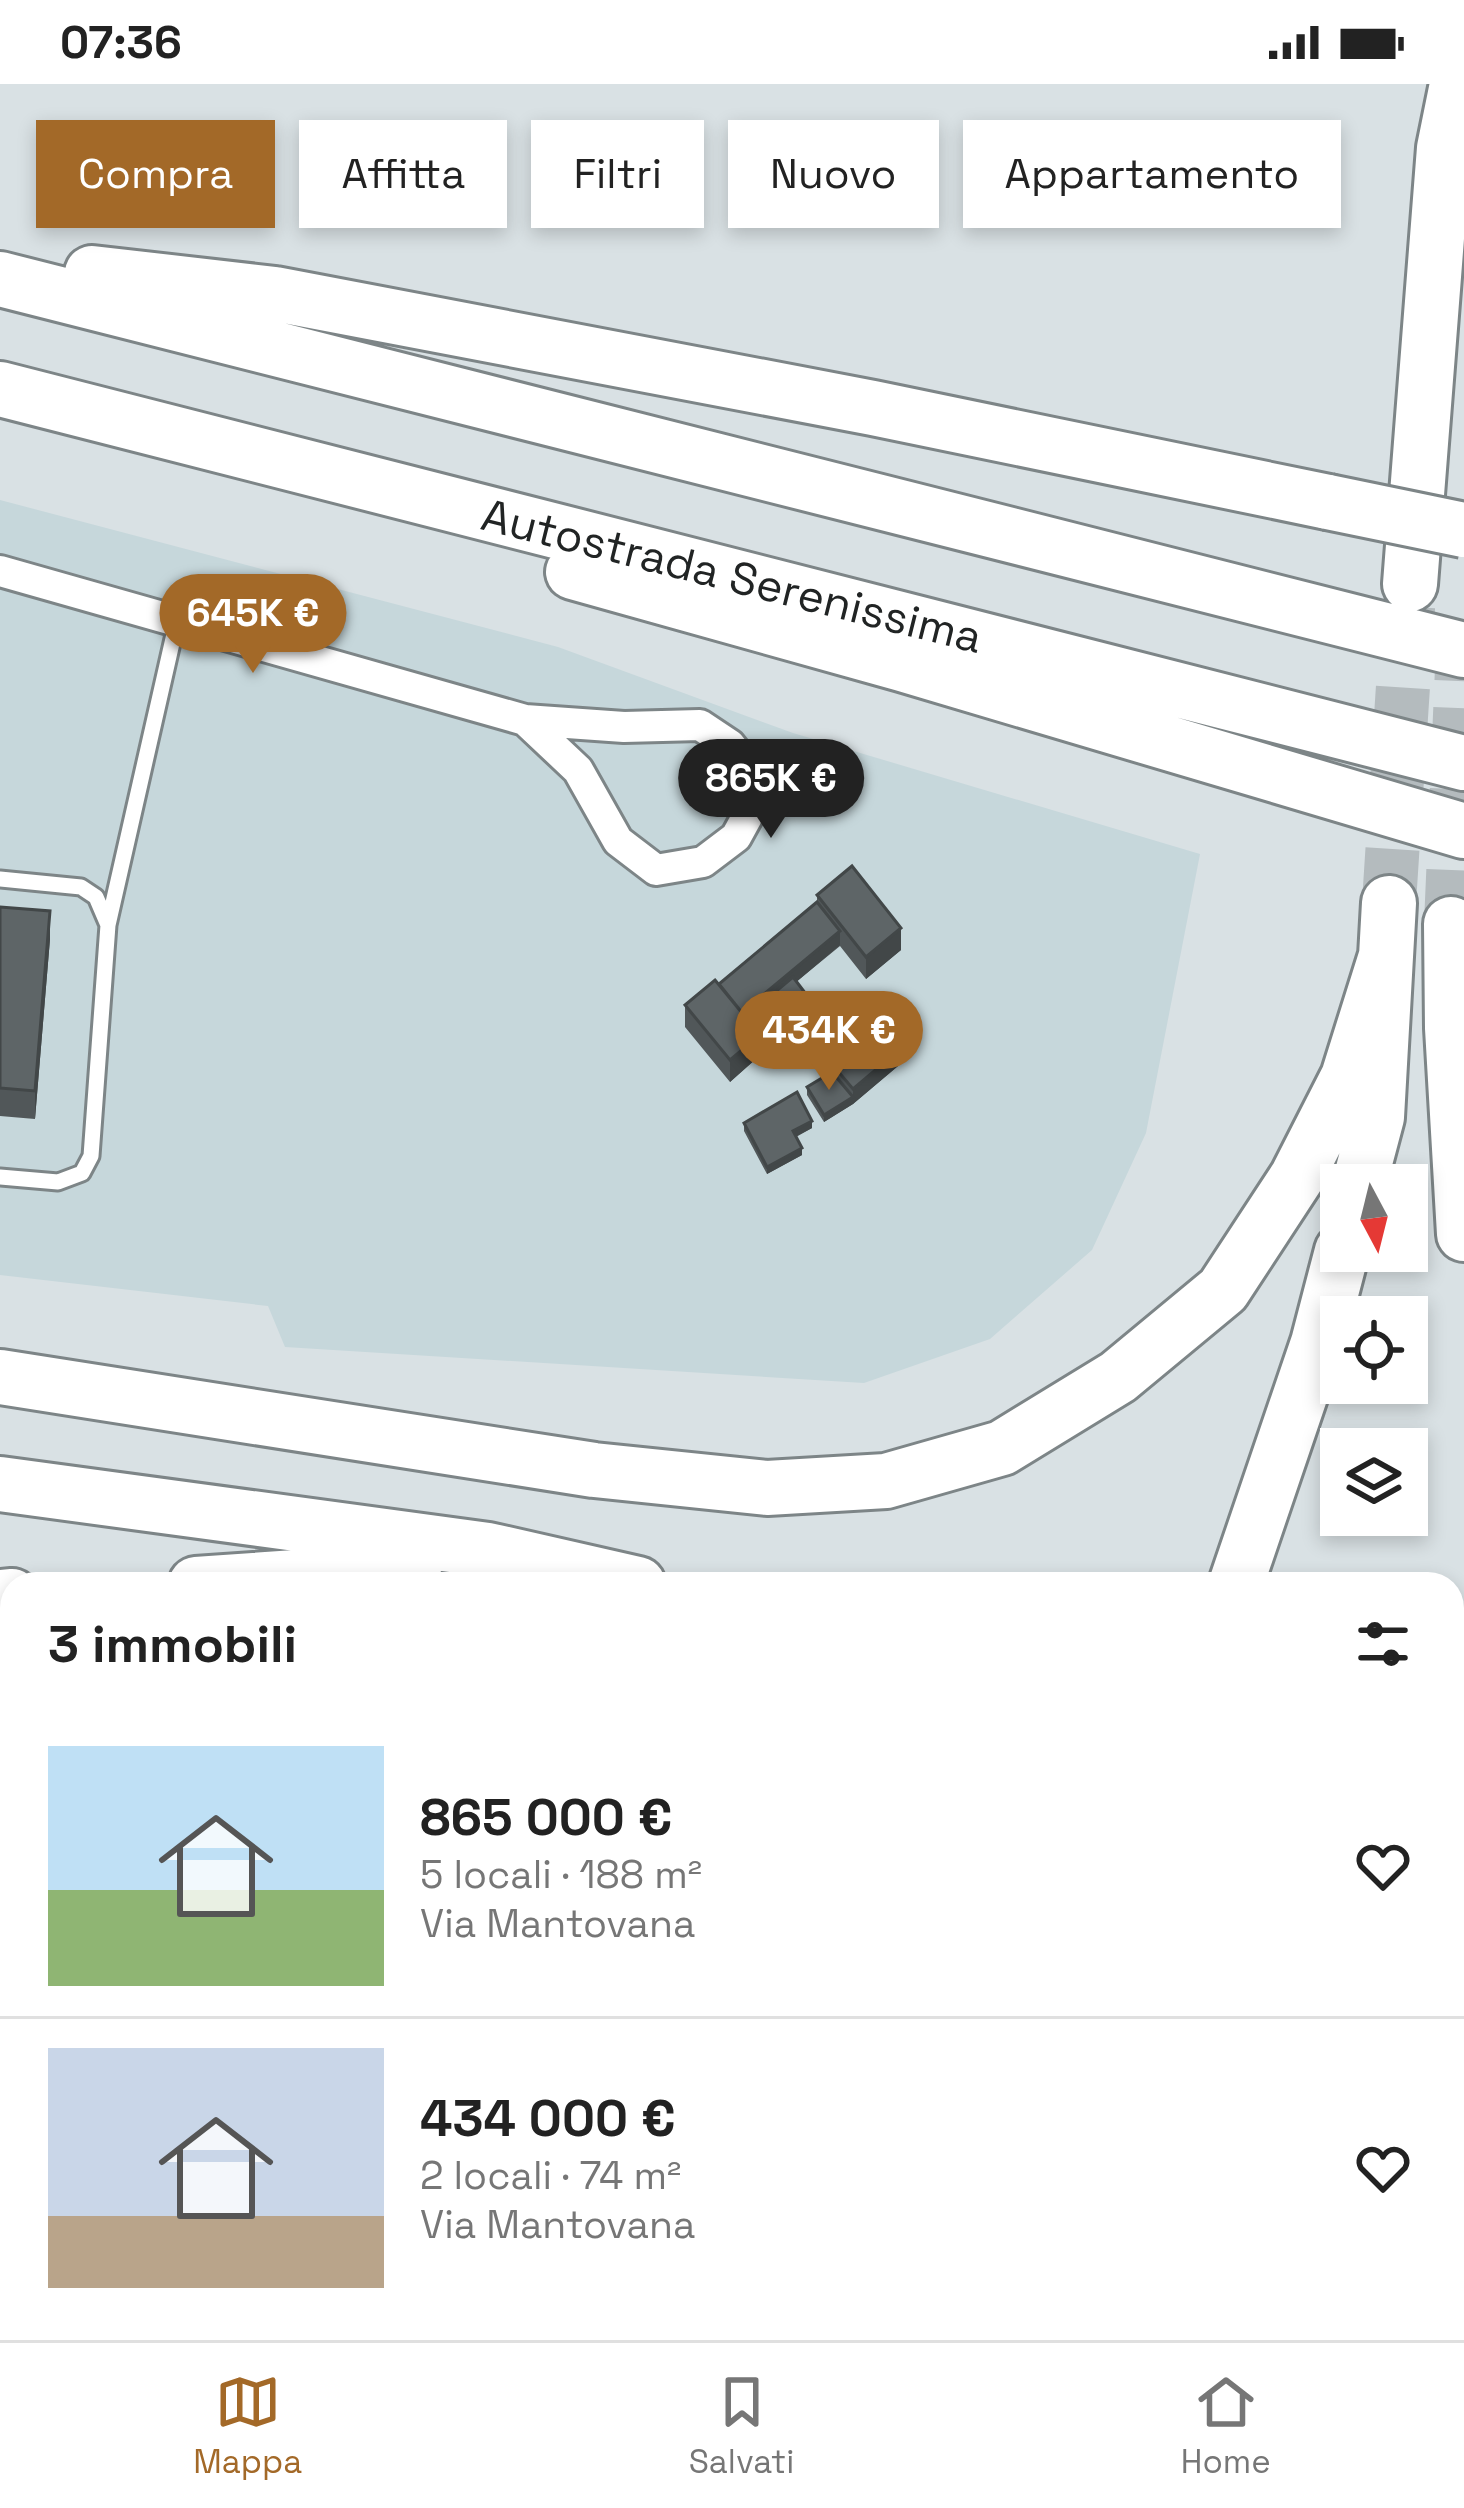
<!DOCTYPE html>
<html lang="it">
<meta charset="utf-8">
<style>
body{margin:0;font-family:"Space Grotesk",sans-serif;background:#f6f6f6;color:#222;height:100vh;display:flex;flex-direction:column;font-size:45px;white-space:nowrap}
*{box-sizing:border-box;margin:0}
p{font-size:39px;color:#767676}
.icon{flex:none;width:66px;height:66px;fill:none;stroke:currentColor;stroke-width:2;stroke-linecap:round;stroke-linejoin:round}
.map{position:relative;flex:1;overflow:hidden}
.drawer{position:absolute;left:0px;top:1488px;width:1464px;height:768px;display:flex;flex-direction:column;background:#fff;border-radius:36px 36px 0 0;box-shadow:0 6px 18px #0003}
.drawer>*{flex:none}
.guide{position:absolute;left:36px;top:36px;width:1392px;height:108px;display:flex;gap:24px}
.needle{width:78px;rotate:173deg}
.buttons{position:absolute;left:1320px;top:1080px;display:grid;gap:24px}
.buttons a{display:grid;place-items:center;width:108px;height:108px;border-radius:0px;background:#fff;box-shadow:0 6px 18px #0003;font-size:60px}
.price{position:absolute;translate:-50% -102px;padding:0 27px;border-radius:42px;background:#a36928;color:#fff;font-size:39px;line-height:78px;filter:drop-shadow(0 3px 6px #0008)}
.price::after{content:'';position:absolute;left:50%;top:72px;width:36px;height:27px;margin-left:-18px;background:inherit;clip-path:polygon(0 0,100% 0,50% 100%)}
.price.active{background:#222;color:#fff}
ul{padding:0;list-style:none}
li{display:flex;align-items:center;gap:36px;height:300px;padding:0 48px}
li+li{border-top:3px solid #e0e0e0}
li span{display:grid;place-items:center;flex:none;width:336px;height:240px;border-radius:0px;color:#555}
li>.icon{margin-inline-start:auto}
span .icon{width:144px;height:144px;fill:#fffc;stroke-width:1}
li b{font-size:51px}
h2{display:flex;justify-content:space-between;align-items:center;height:144px;padding:0 48px;font-size:51px}
.chip{padding:0 42px;border-radius:0px;background:#fff;box-shadow:0 6px 18px #0003;font-size:42px;line-height:108px}
.chip.active{background:#a36928;color:#fff}
.status{display:flex;justify-content:space-between;align-items:center;height:84px;padding:0 60px;background:#fff;direction:ltr}
.status svg{height:33px;fill:currentColor}
.menu{display:flex;justify-content:space-around;align-items:center;height:168px;border-top:3px solid #e0e0e0;background:#fff;font-size:33px;color:#767676}
.menu a{display:grid;justify-items:center;gap:6px}
.menu .active{color:#a36928}
.map>svg:first-child{display:block}
.built{fill:#c6d7db}
.green{fill:#43c5e1}
.lines{fill:none;stroke-linecap:round;stroke-linejoin:round}
.highway-tunnel{stroke:#b4bbbe;stroke-width:54;stroke-dasharray:54 27;stroke-linecap:butt}
.lane-casing{stroke:#7d8587;stroke-width:21}
.street-casing{stroke:#7d8587;stroke-width:36}
.highway-casing{stroke:#7d8587;stroke-width:60}
.lane{stroke:#fff;stroke-width:15}
.street{stroke:#fff;stroke-width:30}
.highway{stroke:#fff;stroke-width:54}
.highway-bridge-casing{stroke:#7d8587;stroke-width:60;stroke-linecap:butt}
.highway-bridge{stroke:#fff;stroke-width:54}
.wall{fill:#515759}
.shaded-wall{fill:#424748}
.building{fill:#5e6567;stroke:#424748;stroke-width:3}
.labels{text-anchor:middle;dominant-baseline:central;stroke-width:12;stroke-linejoin:round;paint-order:stroke}
.street-label{font-size:45px;fill:#212424;stroke:#fff}
</style>
<div class="status"><b>07:36</b><svg viewBox="0 0 49 12"><path d="M0 12V9h3v3zM5 12V6h3v6zM10 12V3h3v9zM15 12V0h3v12zM26 1h20v11H26zM47 4h2v5h-2z"/></svg></div>
<div class="map">
<svg width="1464" height="2256" viewBox="0 0 1464 2256">
<rect width="100%" height="100%" fill="#d9e1e4"/>
<path class="built" d="M 0,416 L 558,563 L 793,649 L 1200,770 L 1146,1049 L 1092,1166 L 990,1255 L 864,1299 L 285,1263 L 268,1222 L 0,1191 Z
M 0,1972 L 12,1980 L 12,2244 L 369,2244 L 383,2256 L 0,2256 Z"/>
<path class="green" d="M 0,1551 L 12,1551 L 12,1828 L 0,1821 Z
M 1452,1982 L 1464,1991 L 1464,2256 L 1159,2256 L 1159,2244 L 1452,2244 Z
M 527,2244 L 1076,2244 L 1077,2256 L 541,2256 Z"/>
<g class="lines">
<path class="highway-tunnel" d="M 1389,819 L 1409,509
M 1451,840 L 1464,538"/>
<g class="lane-casing">
<path id="lane" d="M 0,795 L 81,803 L 96,813 L 108,841 L 91,1072 L 82,1089 L 58,1098 L 0,1093
M 108,841 L 177,537
M 0,2018 L 12,2025
M 317,2244 L 331,2256
M 0,2246 L 11,2256"/>
</g>
<g class="street-casing">
<path id="street" d="M 0,487 L 525,636 L 624,643 L 700,641 L 730,661 L 741,675 L 749,709 L 747,733 L 736,753 L 703,778 L 656,786 L 618,757 L 578,686 L 525,636"/>
</g>
<g class="highway-casing">
<path id="highway" d="M 92,189 L 275,210 L 873,324 L 1328,418
M 0,195 L 1464,566
M 0,305 L 1464,679
M 573,488 L 902,580 L 1464,747
M 1410,500 L 1444,64 L 1457,0
M 1451,840 L 1452,944 L 1464,1150
M 1359,1101 L 1377,1033 L 1389,819
M 0,1293 L 594,1386 L 767,1404 L 886,1397 L 1002,1364 L 1118,1293 L 1223,1206 L 1297,1093 L 1348,993 L 1385,875
M 0,1400 L 488,1466 L 638,1500
M 196,1500 L 296,1493 L 417,1500
M 1236,1500 L 1318,1259 L 1342,1167
M 0,1513 L 12,1512
M 0,1870 L 12,1878
M 1452,1921 L 1464,1928
M 457,2244 L 471,2256
M 1109,2244 L 1110,2256"/>
</g>
<use href="#lane" class="lane"/>
<use href="#street" class="street"/>
<use href="#highway" class="highway"/>
<g class="highway-bridge-casing">
<path id="highway-bridge" d="M 1328,418 L 1464,446"/>
</g>
<use href="#highway-bridge" class="highway-bridge"/>
</g>
<path class="wall" d="M 817,811 L 901,866 L 866,895 L 840,862 L 796,898 L 812,925 L 730,998 L 685,943 L 685,921 L 719,900 L 817,818 Z
M 0,823 L 50,855 L 35,1035 L 0,1032 Z
M 851,956 L 911,971 L 853,1020 L 824,1038 L 807,1011 L 807,1003 L 828,990 L 823,984 L 823,977 L 850,963 Z
M 744,1039 L 812,1044 L 796,1053 L 802,1071 L 767,1090 L 744,1047 Z"/>
<path class="shaded-wall" d="M 50,827 L 50,855 L 35,1035 L 35,1007 Z
M 901,844 L 901,866 L 866,895 L 866,873 Z
M 840,847 L 840,861 L 762,927 L 758,915 Z
M 812,918 L 812,925 L 730,998 L 730,976 L 760,951 L 780,941 Z
M 911,956 L 911,971 L 853,1020 L 824,1038 L 824,1031 L 853,1013 L 853,1005 Z
M 812,1037 L 812,1044 L 793,1054 L 793,1047 Z
M 802,1064 L 802,1071 L 767,1090 L 767,1083 Z"/>
<path class="building" d="M 852,782 L 901,844 L 866,873 L 817,811 Z
M 817,818 L 840,847 L 758,915 L 780,941 L 760,957 L 760,951 L 719,900 Z
M 0,823 L 50,827 L 35,1007 L 0,1004 Z
M 793,893 L 812,918 L 780,945 L 780,941 L 762,919 Z
M 715,896 L 760,951 L 730,976 L 685,921 Z
M 886,926 L 911,956 L 853,1005 L 831,979 L 854,960 L 851,956 Z
M 847,958 L 850,963 L 831,979 L 831,986 L 823,977 Z
M 832,988 L 853,1013 L 824,1031 L 807,1003 Z
M 797,1008 L 812,1037 L 793,1047 L 802,1064 L 767,1083 L 744,1039 Z"/>
<g class="labels">
<g class="street-label">
<text transform="translate(732 492) rotate(14)">Autostrada Serenissima</text>
</g>
</g>
</svg>
<div class="buttons">
<a><svg class="needle" viewBox="-14 -14 28 28"><path d="M0-13l5 13h-10z" fill="#e53935"/><path d="M0 13l5-13h-10z" fill="#767676"/></svg></a>
<a><svg class="icon" aria-label="locate" viewBox="0 0 24 24"><circle cx="12" cy="12" r="6"/><path d="M12 2v4M12 18v4M2 12h4M18 12h4"/></svg></a>
<a><svg class="icon" aria-label="layers" viewBox="0 0 24 24"><path d="M12 4l9 5-9 5-9-5zM3 14l9 5 9-5"/></svg></a>
</div>
<b class="price" style="left:253px;top:592px">645K €</b>
<b class="price active" style="left:771px;top:757px">865K €</b>
<b class="price" style="left:829px;top:1009px">434K €</b>
<div class="guide">
<a class="chip active">Compra</a>
<a class="chip">Affitta</a>
<a class="chip">Filtri</a>
<a class="chip">Nuovo</a>
<a class="chip">Appartamento</a>
</div>
<section class="drawer">
<h2>3 immobili<svg class="icon" aria-label="filters" viewBox="0 0 24 24"><path d="M4 7h16M4 17h16"/><circle cx="9" cy="7" r="2"/><circle cx="15" cy="17" r="2"/></svg></h2>
<ul>
<li><span style="background:linear-gradient(#bfe0f5 60%,#8fb573 0)"><svg class="icon" aria-label="home" viewBox="0 0 24 24"><path d="M3 11l9-7 9 7M6 9v11h12V9"/></svg></span><div><b>865 000 €</b><p>5 locali · 188 m²</p><p>Via Mantovana</p></div><svg class="icon" aria-label="heart" viewBox="0 0 24 24"><path d="M12 20l-8-8c-3-5 5-10 8-4 3-6 11-1 8 4z"/></svg></li>
<li><span style="background:linear-gradient(#c9d6e8 70%,#b9a48a 0)"><svg class="icon" aria-label="home" viewBox="0 0 24 24"><path d="M3 11l9-7 9 7M6 9v11h12V9"/></svg></span><div><b>434 000 €</b><p>2 locali · 74 m²</p><p>Via Mantovana</p></div><svg class="icon" aria-label="heart" viewBox="0 0 24 24"><path d="M12 20l-8-8c-3-5 5-10 8-4 3-6 11-1 8 4z"/></svg></li>
</ul>
</section>
</div>
<nav class="menu">
<a class="active"><svg class="icon" aria-label="map" viewBox="0 0 24 24"><path d="M3 6l6-2 6 2 6-2v14l-6 2-6-2-6 2zM9 4v14M15 6v14"/></svg>Mappa</a>
<a><svg class="icon" aria-label="saved" viewBox="0 0 24 24"><path d="M7 4h10v16l-5-4-5 4z"/></svg>Salvati</a>
<a><svg class="icon" aria-label="home" viewBox="0 0 24 24"><path d="M3 11l9-7 9 7M6 9v11h12V9"/></svg>Home</a>
</nav>
